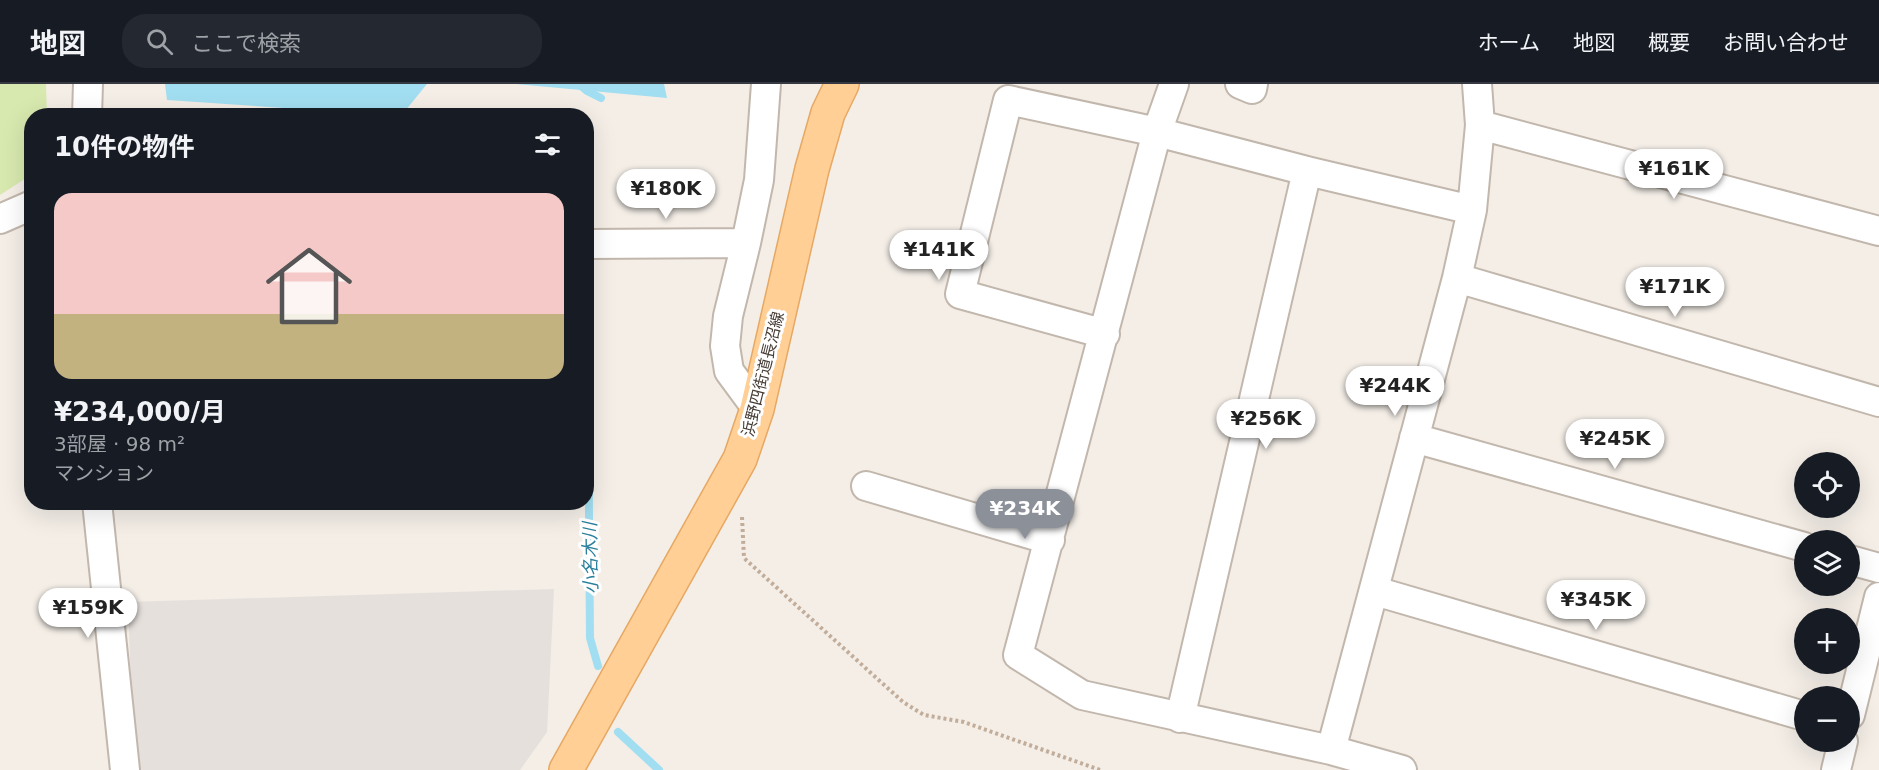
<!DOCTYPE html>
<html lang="ja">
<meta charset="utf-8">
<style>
body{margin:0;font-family:"DejaVu Sans","Noto Sans JP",sans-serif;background:#242831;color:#f1f3f6;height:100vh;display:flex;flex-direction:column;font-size:22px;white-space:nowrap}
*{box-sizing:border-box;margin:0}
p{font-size:20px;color:#9ea1a6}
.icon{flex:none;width:33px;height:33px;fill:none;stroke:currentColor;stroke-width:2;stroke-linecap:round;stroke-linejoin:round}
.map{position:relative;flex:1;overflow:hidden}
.side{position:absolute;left:24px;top:24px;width:570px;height:402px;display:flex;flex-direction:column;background:#171b24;border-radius:24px;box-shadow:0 6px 24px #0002}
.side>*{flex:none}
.tools{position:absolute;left:1794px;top:368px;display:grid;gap:12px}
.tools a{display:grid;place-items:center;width:66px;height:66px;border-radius:50%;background:#171b24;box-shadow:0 6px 24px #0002;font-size:30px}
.price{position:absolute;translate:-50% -51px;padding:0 14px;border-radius:21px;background:#fff;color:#222;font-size:20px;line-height:39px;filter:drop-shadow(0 2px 3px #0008)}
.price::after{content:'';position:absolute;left:50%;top:36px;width:18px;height:14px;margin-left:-9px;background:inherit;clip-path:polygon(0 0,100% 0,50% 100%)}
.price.on{background:#8c9099;color:#fff}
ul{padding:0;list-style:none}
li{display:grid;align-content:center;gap:12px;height:318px;padding:0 30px}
li span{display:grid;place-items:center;height:186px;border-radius:18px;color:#555}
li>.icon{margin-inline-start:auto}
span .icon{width:108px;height:108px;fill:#fffc;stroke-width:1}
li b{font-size:26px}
h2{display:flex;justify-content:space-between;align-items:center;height:72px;padding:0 30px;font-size:26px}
header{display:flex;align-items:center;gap:36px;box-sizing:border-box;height:84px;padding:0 30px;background:#171b24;border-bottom:2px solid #363941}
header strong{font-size:28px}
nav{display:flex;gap:33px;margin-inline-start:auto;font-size:21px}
.search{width:420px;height:54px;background:#242831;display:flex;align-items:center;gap:15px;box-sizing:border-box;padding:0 21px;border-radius:24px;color:#9ea1a6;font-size:22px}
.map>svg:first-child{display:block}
.industrial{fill:#e6e0dc}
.green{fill:#d8e9af}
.water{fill:#a2def1}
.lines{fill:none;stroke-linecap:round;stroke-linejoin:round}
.stream{stroke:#a2def1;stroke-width:8}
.minor-casing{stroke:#c2b7ac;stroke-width:32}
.major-casing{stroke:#e6a863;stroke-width:36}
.path{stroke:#c1ad9a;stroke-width:4;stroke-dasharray:3 3;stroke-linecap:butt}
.minor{stroke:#fff;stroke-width:28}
.major{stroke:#ffcf95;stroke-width:33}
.labels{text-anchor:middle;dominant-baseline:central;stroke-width:6;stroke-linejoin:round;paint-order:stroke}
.street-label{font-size:16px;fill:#473d36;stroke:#fff}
.water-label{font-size:18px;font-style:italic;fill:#297f9c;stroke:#fff}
</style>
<header>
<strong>地図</strong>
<div class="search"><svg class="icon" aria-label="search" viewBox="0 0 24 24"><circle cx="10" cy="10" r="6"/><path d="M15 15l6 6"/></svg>ここで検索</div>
<nav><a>ホーム</a><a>地図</a><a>概要</a><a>お問い合わせ</a></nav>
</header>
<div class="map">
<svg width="1879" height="686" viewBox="0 0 1879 686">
<rect width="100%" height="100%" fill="#f4eee7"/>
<path class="industrial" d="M 554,505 L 547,648 L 520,686 L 134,686 L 128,518 Z"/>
<path class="green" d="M 0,0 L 46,0 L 47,31 L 32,32 L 31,91 L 0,111 Z"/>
<path class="water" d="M 165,0 L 427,0 L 401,32 L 167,16 Z
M 516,0 L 664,0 L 667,14 Z"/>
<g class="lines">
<path class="stream" d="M 579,0 L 587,7 L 601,14
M 587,184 L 590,554 L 598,582
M 618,648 L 659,686"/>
<g class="minor-casing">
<path id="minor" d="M 1174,0 L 1157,48 L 1018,571 L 1082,611 L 1331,666 L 1402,686
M 1240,0 L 1252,5 L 1253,0
M 87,32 L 88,0
M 1480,41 L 1879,147
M 0,135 L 32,121
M 586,160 L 746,159
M 1457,194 L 1879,318
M 1105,250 L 960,210 L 1008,16 L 1157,48 L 1307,87 L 1472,126
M 757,325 L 729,287 L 725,262 L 728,232 L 746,159 L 759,96 L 766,0
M 1414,354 L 1804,463
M 866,402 L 1050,456
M 97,418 L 125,686
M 1850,476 L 1879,484
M 1375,507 L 1804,632
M 1850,631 L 1879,513
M 1180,634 L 1307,87
M 1331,666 L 1457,194 L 1472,126 L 1480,41 L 1477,0
M 1836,686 L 1843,657"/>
</g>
<g class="major-casing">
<path id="major" d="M 566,686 L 740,375 L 757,325 L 812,85 L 828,29 L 842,0"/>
</g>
<path class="path" d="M 742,433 L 744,474 L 903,618 L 924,631 L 964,638 L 1100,686"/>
<use href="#minor" class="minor"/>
<use href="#major" class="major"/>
</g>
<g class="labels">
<g class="street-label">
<text transform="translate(763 290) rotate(-76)">浜野四街道長沼線</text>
</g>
<g class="water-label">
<text transform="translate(590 474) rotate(-91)">小名木川</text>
</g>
</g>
</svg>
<div class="tools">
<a><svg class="icon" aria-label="locate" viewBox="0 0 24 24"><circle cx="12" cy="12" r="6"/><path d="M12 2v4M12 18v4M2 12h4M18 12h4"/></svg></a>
<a><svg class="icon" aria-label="layers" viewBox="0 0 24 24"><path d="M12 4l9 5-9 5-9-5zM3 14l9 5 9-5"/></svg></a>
<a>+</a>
<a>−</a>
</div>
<b class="price" style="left:1674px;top:116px">¥161K</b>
<b class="price" style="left:666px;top:136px">¥180K</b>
<b class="price" style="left:939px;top:197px">¥141K</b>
<b class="price" style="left:1675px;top:234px">¥171K</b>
<b class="price" style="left:1395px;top:333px">¥244K</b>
<b class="price" style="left:1266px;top:366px">¥256K</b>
<b class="price" style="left:1615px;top:386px">¥245K</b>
<b class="price on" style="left:1025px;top:456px">¥234K</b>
<b class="price" style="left:1596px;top:547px">¥345K</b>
<b class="price" style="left:88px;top:555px">¥159K</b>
<section class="side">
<h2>10件の物件<svg class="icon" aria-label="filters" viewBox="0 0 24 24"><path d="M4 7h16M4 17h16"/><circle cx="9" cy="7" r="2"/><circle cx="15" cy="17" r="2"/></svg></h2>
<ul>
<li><span style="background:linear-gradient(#f6c9c9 65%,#c2b280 0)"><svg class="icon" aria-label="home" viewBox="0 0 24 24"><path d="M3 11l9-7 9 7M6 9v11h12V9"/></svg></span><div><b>¥234,000/月</b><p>3部屋 · 98 m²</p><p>マンション</p></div></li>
</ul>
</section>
</div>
